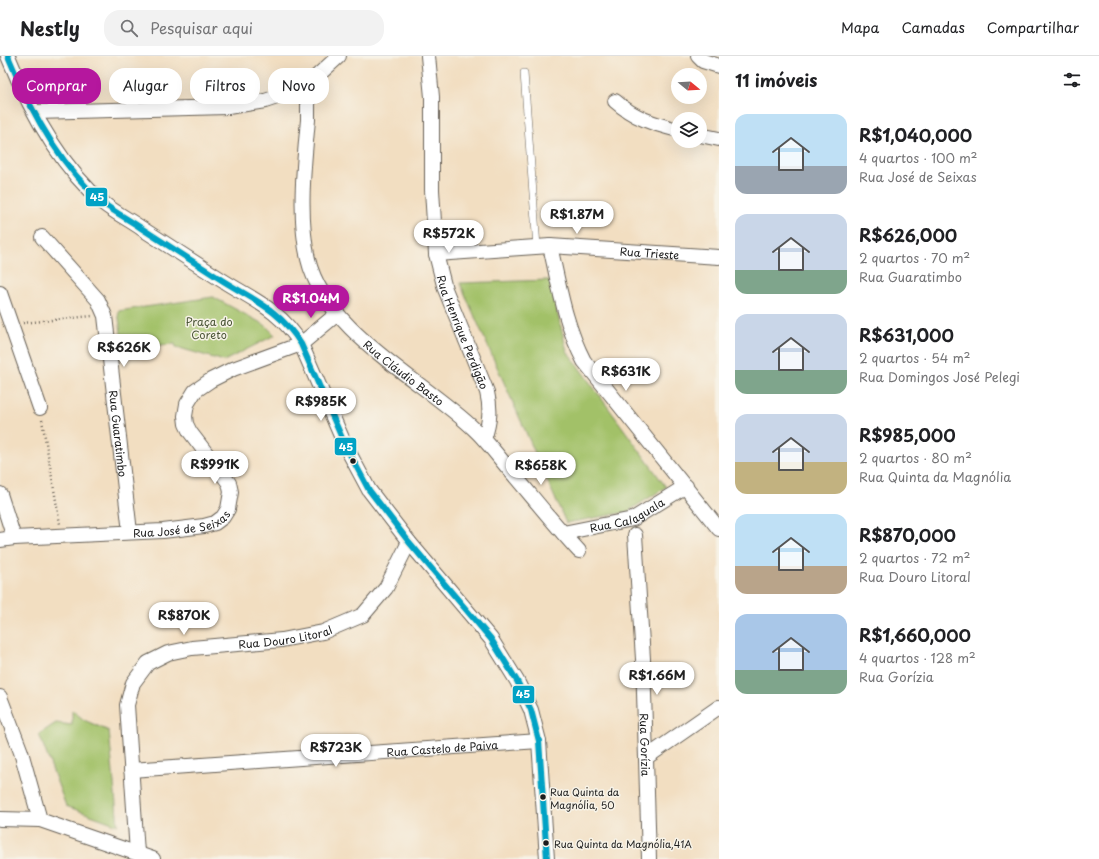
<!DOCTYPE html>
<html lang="pt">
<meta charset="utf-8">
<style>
body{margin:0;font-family:"Playpen Sans",sans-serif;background:#f2f2f2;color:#202124;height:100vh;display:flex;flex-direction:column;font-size:15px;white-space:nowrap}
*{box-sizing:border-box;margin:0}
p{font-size:13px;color:#757577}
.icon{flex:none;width:22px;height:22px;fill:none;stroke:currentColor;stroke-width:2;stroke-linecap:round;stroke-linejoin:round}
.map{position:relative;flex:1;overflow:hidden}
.side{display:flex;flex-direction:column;background:#fff;width:380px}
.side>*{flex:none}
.hud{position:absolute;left:12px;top:12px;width:380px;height:36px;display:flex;gap:8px}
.needle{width:26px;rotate:108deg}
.controls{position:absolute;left:671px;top:12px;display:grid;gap:8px}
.controls a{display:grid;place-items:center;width:36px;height:36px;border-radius:50%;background:#fff;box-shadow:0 4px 16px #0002;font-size:20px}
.price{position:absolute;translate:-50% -34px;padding:0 9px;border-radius:14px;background:#fff;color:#222;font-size:13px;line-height:26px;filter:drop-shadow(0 1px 2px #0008)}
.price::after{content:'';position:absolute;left:50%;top:24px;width:12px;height:9px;margin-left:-6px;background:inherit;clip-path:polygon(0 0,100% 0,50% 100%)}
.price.active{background:#b5179e;color:#fff}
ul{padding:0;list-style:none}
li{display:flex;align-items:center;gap:12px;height:100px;padding:0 16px}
li span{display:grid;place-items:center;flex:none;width:112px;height:80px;border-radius:12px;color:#555}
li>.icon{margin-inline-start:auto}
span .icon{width:48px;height:48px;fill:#fffc;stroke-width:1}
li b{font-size:17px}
h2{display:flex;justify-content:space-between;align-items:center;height:48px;padding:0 16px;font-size:17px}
.chip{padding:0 14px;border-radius:16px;background:#fff;box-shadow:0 4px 16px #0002;font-size:14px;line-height:36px}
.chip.active{background:#b5179e;color:#fff}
header{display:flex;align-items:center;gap:24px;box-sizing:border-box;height:56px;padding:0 20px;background:#fff;border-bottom:1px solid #e0e0e0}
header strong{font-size:19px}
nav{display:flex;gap:22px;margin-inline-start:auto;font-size:14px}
.search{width:280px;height:36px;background:#f2f2f2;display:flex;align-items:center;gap:10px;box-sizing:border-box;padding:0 14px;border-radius:16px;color:#757577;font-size:15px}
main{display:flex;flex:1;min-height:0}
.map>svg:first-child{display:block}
.green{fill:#a2c168;stroke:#5f6e42}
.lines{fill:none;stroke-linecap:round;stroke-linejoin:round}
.service-casing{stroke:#676056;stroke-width:8}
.minor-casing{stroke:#676056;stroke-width:16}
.path{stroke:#676056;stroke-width:2.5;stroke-dasharray:1 3;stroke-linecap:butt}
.service{stroke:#fff;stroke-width:7}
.minor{stroke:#fff;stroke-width:14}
.bus-1-casing{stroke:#f7f3e8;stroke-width:9}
.bus-1{stroke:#01a2c5;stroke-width:6}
.bus-dot{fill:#1c1c1c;stroke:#f7f3e8;stroke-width:1.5}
.labels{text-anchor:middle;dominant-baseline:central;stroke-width:3;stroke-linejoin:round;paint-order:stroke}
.bus-label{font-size:10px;fill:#1c1c1c;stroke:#f7f3e8;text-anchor:start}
.street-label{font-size:11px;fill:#1c1c1c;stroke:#f7f3e8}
.park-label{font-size:11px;fill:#4b5637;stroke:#f7f3e8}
.line-badge{stroke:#f7f3e8;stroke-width:1.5}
.badge-label{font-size:11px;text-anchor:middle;font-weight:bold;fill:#fff}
</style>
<header>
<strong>Nestly</strong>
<div class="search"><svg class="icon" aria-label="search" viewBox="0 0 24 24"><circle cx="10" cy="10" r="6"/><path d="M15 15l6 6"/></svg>Pesquisar aqui</div>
<nav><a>Mapa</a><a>Camadas</a><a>Compartilhar</a></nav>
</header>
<main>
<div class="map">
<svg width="719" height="803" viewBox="0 0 719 803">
<rect width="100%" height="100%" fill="#f7f3e8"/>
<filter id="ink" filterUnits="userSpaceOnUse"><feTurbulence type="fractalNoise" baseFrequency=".025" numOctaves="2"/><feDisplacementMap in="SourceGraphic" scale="8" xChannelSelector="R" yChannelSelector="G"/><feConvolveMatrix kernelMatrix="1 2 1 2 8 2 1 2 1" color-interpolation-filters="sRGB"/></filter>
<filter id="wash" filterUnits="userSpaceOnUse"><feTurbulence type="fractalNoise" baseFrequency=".012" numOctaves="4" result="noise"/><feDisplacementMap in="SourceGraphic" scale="16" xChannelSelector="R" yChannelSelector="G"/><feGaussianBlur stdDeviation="0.9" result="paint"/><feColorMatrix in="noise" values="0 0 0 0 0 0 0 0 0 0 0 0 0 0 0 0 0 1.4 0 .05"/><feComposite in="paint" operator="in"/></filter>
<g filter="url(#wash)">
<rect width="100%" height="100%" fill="#f2dec1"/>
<path class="green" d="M 549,224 L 567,295 L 666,431 L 627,456 L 566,467 L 460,227 Z
M 213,241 L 265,269 L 275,279 L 224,305 L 176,291 L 175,288 L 123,292 L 118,255 Z
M 72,654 L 84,664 L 109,675 L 118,769 L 66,750 L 39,678 L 56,667 L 72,669 Z"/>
</g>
<g filter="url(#ink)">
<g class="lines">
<g class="service-casing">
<path id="service" d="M 524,17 L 537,191"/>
</g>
<g class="minor-casing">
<g id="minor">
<path d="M 8,0 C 29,52 60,110 103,147 C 114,156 128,163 141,172 C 166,188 192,205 217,221 C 252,244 278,251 301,288 L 345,389 L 369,434 L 409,486 L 491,583 L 517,625 L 531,654 L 539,685 L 547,803"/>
<path id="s1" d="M 339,0 L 304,32 L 308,47 L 308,64 C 304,107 298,160 308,203 C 325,276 423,324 474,373 C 487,385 497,399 508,412 C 532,440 554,468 579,495"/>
<path id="s2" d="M 428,0 L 432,41 L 432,134 L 436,198 L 445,233 L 487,336 C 491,353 490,366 484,383"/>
<path d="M 698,0 L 703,5 L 719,10"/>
<path d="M 615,45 C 634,62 654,68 678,74"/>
<path d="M 35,56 L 228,51 L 265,45 L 304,32"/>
<path d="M 700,79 L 719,83"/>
<path id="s3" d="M 42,181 L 98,244 L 105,260 L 130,476"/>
<path d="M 550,190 C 559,229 565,269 584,305 L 719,473"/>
<path id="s4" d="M 436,198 L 550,190 L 719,201"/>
<path d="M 0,237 L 40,352"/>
<path d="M 0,438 L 14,482"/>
<path id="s5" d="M 563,477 L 633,463 L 686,430"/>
<path id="s6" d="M 635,479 L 643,603 L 649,803"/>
<path id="s7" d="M 0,484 L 14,482 L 163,475 L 204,470 L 215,467 L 223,461 L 228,453 L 231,436 L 229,427 L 190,376 L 186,368 L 185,360 L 187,348 L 195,335 L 211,324 L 233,313 L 301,288 L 337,258"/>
<path d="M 0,641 L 21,696 L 40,764"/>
<path d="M 647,701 L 719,651"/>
<path id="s8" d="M 131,714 L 539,685"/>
<path d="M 0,763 L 40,764 L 153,803"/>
<path id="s9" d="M 137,797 L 127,649 L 133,627 L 148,607 L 168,597 L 192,592 L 282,584 L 323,576 L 363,559 L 386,532 L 409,486"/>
</g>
</g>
<path class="path" d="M 23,267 L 92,260
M 42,364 L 60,468"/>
<use href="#service" class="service"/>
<use href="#minor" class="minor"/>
<g class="bus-1-casing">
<path id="bus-1" d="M 8,0 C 29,52 60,110 103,147 C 114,156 128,163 141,172 C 166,188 192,205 217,221 C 252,244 278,251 301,288 L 345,389 L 369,434 L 409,486 L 491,583 L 517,625 L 531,654 L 539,685 L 547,803"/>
</g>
<use href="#bus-1" class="bus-1"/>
</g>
</g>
<g class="bus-dot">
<circle cx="353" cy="405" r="3.5"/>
<circle cx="543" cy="741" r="3.5"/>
<circle cx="546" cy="787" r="3.5"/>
</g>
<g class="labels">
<g class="bus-label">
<text x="550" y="735">Rua Quinta da<tspan x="550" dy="13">Magnólia, 50</tspan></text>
<text x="554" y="787">Rua Quinta da Magnólia,41A</text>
</g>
<g class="street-label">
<text stroke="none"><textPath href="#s4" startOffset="214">Rua Trieste</textPath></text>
<text stroke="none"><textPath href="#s2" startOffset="281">Rua Henrique Perdigão</textPath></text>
<text stroke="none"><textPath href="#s1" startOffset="371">Rua Cláudio Basto</textPath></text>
<text stroke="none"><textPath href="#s3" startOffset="220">Rua Guaratimbo</textPath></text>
<text stroke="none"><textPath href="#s5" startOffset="67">Rua Calaguala</textPath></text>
<text stroke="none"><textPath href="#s7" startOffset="183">Rua José de Seixas</textPath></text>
<text stroke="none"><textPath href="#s9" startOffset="337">Rua Douro Litoral</textPath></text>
<text stroke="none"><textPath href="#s6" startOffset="210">Rua Gorízia</textPath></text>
<text stroke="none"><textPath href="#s8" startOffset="312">Rua Castelo de Paiva</textPath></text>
</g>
<g class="park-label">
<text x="209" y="265">Praça do<tspan x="209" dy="13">Coreto</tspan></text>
</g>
</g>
<g class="line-badge">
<rect x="85" y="131" width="23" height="20" rx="4" fill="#01a2c5"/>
<rect x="334" y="381" width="23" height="19" rx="4" fill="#01a2c5"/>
<rect x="512" y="629" width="23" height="19" rx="4" fill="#01a2c5"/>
</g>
<g class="badge-label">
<text x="97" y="145">45</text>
<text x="346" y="395">45</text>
<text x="523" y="642">45</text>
</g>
</svg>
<div class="controls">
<a><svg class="needle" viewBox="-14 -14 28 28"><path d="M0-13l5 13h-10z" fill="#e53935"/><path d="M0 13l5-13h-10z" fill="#757577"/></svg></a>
<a><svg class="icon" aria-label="layers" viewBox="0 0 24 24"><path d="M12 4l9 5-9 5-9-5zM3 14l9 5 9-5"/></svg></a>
</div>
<b class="price" style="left:577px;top:179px">R$1.87M</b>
<b class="price" style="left:449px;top:198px">R$572K</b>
<b class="price active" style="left:311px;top:263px">R$1.04M</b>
<b class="price" style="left:124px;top:312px">R$626K</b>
<b class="price" style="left:626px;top:336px">R$631K</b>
<b class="price" style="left:321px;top:366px">R$985K</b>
<b class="price" style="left:215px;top:429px">R$991K</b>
<b class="price" style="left:541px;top:430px">R$658K</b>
<b class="price" style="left:184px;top:580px">R$870K</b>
<b class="price" style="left:657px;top:640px">R$1.66M</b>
<b class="price" style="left:336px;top:712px">R$723K</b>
<div class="hud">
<a class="chip active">Comprar</a>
<a class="chip">Alugar</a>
<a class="chip">Filtros</a>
<a class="chip">Novo</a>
</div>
</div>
<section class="side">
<h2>11 imóveis<svg class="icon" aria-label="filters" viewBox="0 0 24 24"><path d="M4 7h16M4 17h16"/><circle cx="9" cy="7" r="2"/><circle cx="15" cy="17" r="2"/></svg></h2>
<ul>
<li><span style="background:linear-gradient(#bfe0f5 65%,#9aa5b1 0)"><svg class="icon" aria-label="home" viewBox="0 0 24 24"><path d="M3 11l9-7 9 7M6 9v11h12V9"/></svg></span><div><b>R$1,040,000</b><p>4 quartos · 100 m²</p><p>Rua José de Seixas</p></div></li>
<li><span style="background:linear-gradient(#c9d6e8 70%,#7fa58c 0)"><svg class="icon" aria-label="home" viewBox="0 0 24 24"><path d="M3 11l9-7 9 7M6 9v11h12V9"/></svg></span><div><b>R$626,000</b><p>2 quartos · 70 m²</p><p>Rua Guaratimbo</p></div></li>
<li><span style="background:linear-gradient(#c9d6e8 70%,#7fa58c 0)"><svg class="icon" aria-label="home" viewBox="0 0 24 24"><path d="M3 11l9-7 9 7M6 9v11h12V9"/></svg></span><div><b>R$631,000</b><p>2 quartos · 54 m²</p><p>Rua Domingos José Pelegi</p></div></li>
<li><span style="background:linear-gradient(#c9d6e8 60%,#c2b280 0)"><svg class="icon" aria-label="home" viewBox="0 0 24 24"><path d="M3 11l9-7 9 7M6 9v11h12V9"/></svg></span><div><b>R$985,000</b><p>2 quartos · 80 m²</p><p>Rua Quinta da Magnólia</p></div></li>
<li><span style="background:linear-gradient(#bfe0f5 65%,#b9a48a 0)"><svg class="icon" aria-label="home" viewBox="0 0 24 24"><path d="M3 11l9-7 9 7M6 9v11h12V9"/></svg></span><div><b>R$870,000</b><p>2 quartos · 72 m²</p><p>Rua Douro Litoral</p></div></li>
<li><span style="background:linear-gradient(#a9c7e8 70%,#7fa58c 0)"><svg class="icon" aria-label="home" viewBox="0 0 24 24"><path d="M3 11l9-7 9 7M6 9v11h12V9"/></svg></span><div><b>R$1,660,000</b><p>4 quartos · 128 m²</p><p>Rua Gorízia</p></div></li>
</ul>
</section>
</main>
